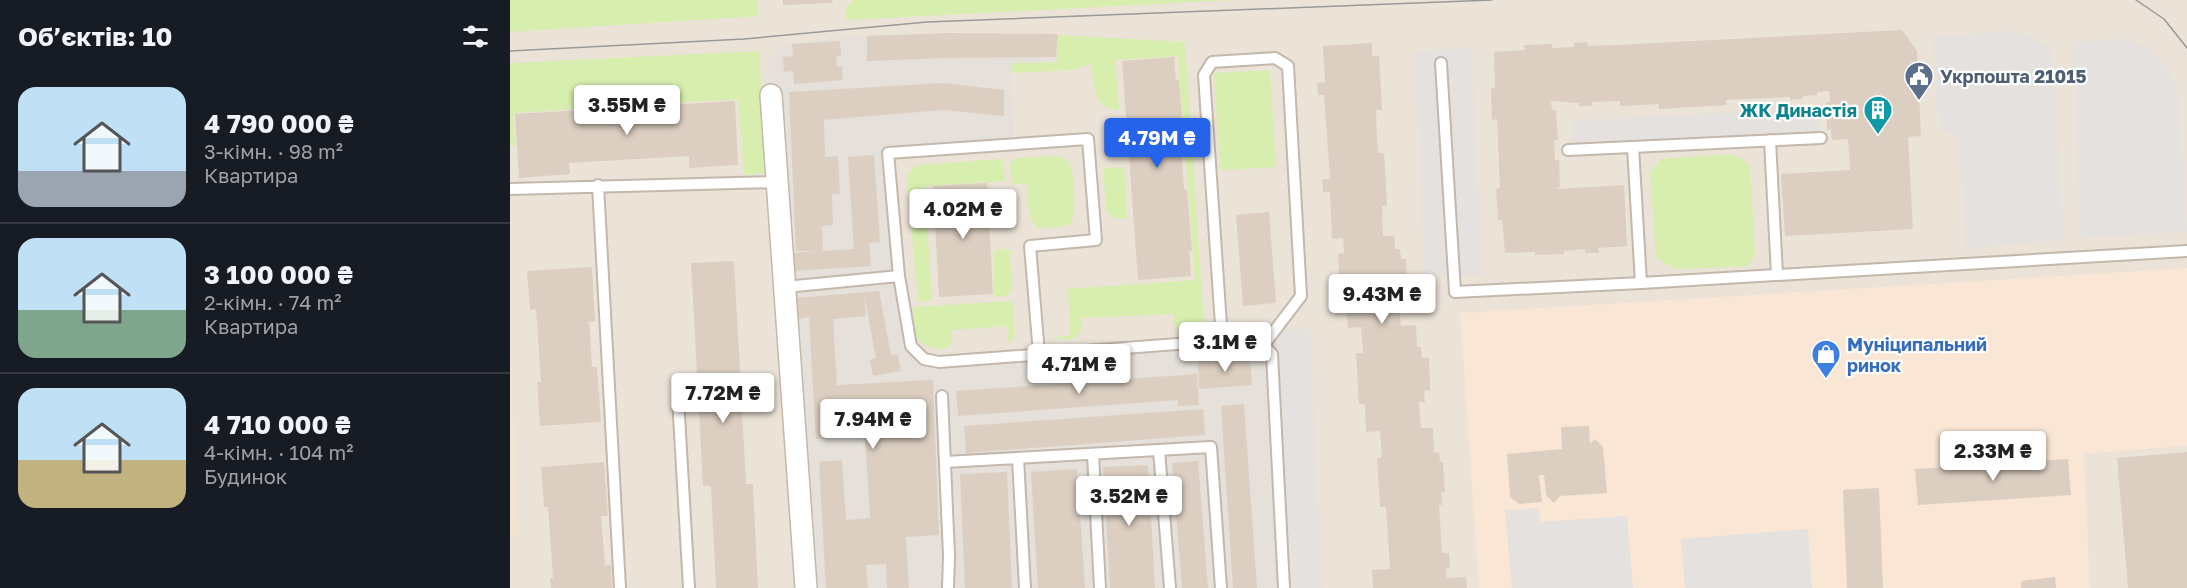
<!DOCTYPE html>
<html lang="uk">
<meta charset="utf-8">
<style>
body{margin:0;font-family:"Golos Text",sans-serif;background:#20242c;color:#f1f3f6;height:100vh;display:flex;flex-direction:column;font-size:22px;white-space:nowrap}
*{box-sizing:border-box;margin:0}
p{font-size:20px;color:#9ea1a6}
.icon{flex:none;width:33px;height:33px;fill:none;stroke:currentColor;stroke-width:2;stroke-linecap:round;stroke-linejoin:round}
.map{position:relative;flex:1;overflow:hidden}
.panel{display:flex;flex-direction:column;background:#171b24;width:510px}
.panel>*{flex:none}
.price{position:absolute;translate:-50% -51px;padding:0 14px;border-radius:6px;background:#fff;color:#222;font-size:20px;line-height:39px;filter:drop-shadow(0 2px 3px #0008)}
.price::after{content:'';position:absolute;left:50%;top:36px;width:18px;height:14px;margin-left:-9px;background:inherit;clip-path:polygon(0 0,100% 0,50% 100%)}
.price.active{background:#2563eb;color:#fff}
ul{padding:0;list-style:none}
li{display:flex;align-items:center;gap:18px;height:150px;padding:0 18px}
li+li{border-top:2px solid #363941}
li span{display:grid;place-items:center;flex:none;width:168px;height:120px;border-radius:18px;color:#555}
li>.icon{margin-inline-start:auto}
span .icon{width:72px;height:72px;fill:#fffc;stroke-width:1}
li b{font-size:26px}
h2{display:flex;justify-content:space-between;align-items:center;height:72px;padding:0 18px;font-size:26px}
main{display:flex;flex:1;min-height:0}
.map>svg:first-child{display:block}
.residential{fill:#ebe3d7}
.commercial{fill:#f9e6d4}
.industrial{fill:#e6e0db}
.education{fill:#f1e5d2}
.green{fill:#d8eeaf}
.parking{fill:#e5e1de}
.building{fill:#dccfc1}
.lines{fill:none;stroke-linecap:round;stroke-linejoin:round}
.service-casing{stroke:#c3b8ab;stroke-width:14}
.minor-casing{stroke:#c3b8ab;stroke-width:24}
.service{stroke:#fff;stroke-width:10}
.minor{stroke:#fff;stroke-width:21}
.tram{stroke:#999;stroke-width:1.5}
.labels{text-anchor:middle;dominant-baseline:central;stroke-width:4.5;stroke-linejoin:round;paint-order:stroke}
.service-label{font-size:18px;font-weight:bold;fill:#4e5e75;stroke:#fff;text-anchor:start}
.culture-label{font-size:18px;font-weight:bold;fill:#0d838f;stroke:#fff;text-anchor:end}
.shop-label{font-size:18px;font-weight:bold;fill:#366cbe;stroke:#fff;text-anchor:start}
</style>
<main>
<section class="panel">
<h2>Об’єктів: 10<svg class="icon" aria-label="filters" viewBox="0 0 24 24"><path d="M4 7h16M4 17h16"/><circle cx="9" cy="7" r="2"/><circle cx="15" cy="17" r="2"/></svg></h2>
<ul>
<li><span style="background:linear-gradient(#bfe0f5 70%,#9aa5b1 0)"><svg class="icon" aria-label="home" viewBox="0 0 24 24"><path d="M3 11l9-7 9 7M6 9v11h12V9"/></svg></span><div><b>4 790 000 ₴</b><p>3-кімн. · 98 m²</p><p>Квартира</p></div></li>
<li><span style="background:linear-gradient(#bfe0f5 60%,#7fa58c 0)"><svg class="icon" aria-label="home" viewBox="0 0 24 24"><path d="M3 11l9-7 9 7M6 9v11h12V9"/></svg></span><div><b>3 100 000 ₴</b><p>2-кімн. · 74 m²</p><p>Квартира</p></div></li>
<li><span style="background:linear-gradient(#bfe0f5 60%,#c2b280 0)"><svg class="icon" aria-label="home" viewBox="0 0 24 24"><path d="M3 11l9-7 9 7M6 9v11h12V9"/></svg></span><div><b>4 710 000 ₴</b><p>4-кімн. · 104 m²</p><p>Будинок</p></div></li>
</ul>
</section>
<div class="map">
<svg width="1677" height="588" viewBox="0 0 1677 588">
<rect width="100%" height="100%" fill="#f6f1ea"/>
<path class="residential" d="M 0,0 L 1677,0 L 1677,588 L 0,588 Z"/>
<path class="commercial" d="M 1677,268 L 1677,446 L 1574,454 L 1580,588 L 969,588 L 950,313 Z"/>
<path class="industrial" d="M 439,33 L 548,35 L 547,62 L 501,63 L 504,144 L 378,153 L 401,346 L 414,359 L 746,338 L 762,354 L 774,588 L 296,588 L 268,182 L 257,62 L 273,45 L 357,36 Z"/>
<path class="education" d="M 0,348 L 9,536 L 0,536 Z"/>
<path class="green" d="M 0,0 L 247,0 L 249,16 L 0,32 Z
M 343,0 L 724,0 L 336,20 L 335,9 Z
M 548,35 L 675,42 L 694,325 L 693,332 L 672,331 L 664,325 L 663,314 L 572,318 C 571,343 562,340 541,338 L 560,335 L 558,289 L 685,280 L 668,56 L 605,60 L 609,110 C 582,110 584,83 581,64 L 562,70 L 501,73 L 501,63 L 547,62 Z
M 249,51 L 256,173 L 234,175 L 228,99 L 3,113 L 5,146 L 0,146 L 0,63 Z
M 760,70 L 766,167 L 710,170 L 704,73 Z
M 1220,154 L 1233,160 L 1240,166 L 1245,254 L 1239,266 L 1165,269 L 1146,257 L 1140,172 L 1151,159 Z
M 546,156 C 551,157 555,158 558,162 C 565,170 568,218 559,224 C 551,229 536,227 527,228 C 516,217 518,198 518,183 L 502,184 L 500,164 L 505,158 Z
M 488,159 L 493,161 L 495,181 L 415,186 L 422,301 L 408,301 L 397,180 C 398,171 401,168 409,165 Z
M 614,167 L 617,219 C 608,219 601,219 596,210 L 593,168 Z
M 497,249 L 503,252 L 500,256 L 502,291 L 497,296 L 484,297 L 483,250 Z
M 498,301 L 502,302 L 503,306 L 505,336 L 499,345 L 497,326 L 442,330 L 442,340 L 438,348 C 426,351 418,348 409,340 L 405,332 L 403,307 Z"/>
<path class="parking" d="M 1502,31 L 1519,35 L 1542,50 L 1554,239 L 1456,249 L 1449,140 L 1429,127 L 1423,37 Z
M 1617,39 L 1643,52 L 1661,74 L 1668,92 L 1677,231 L 1570,238 L 1563,42 Z
M 962,48 L 972,274 L 915,277 L 904,51 Z
M 1309,108 L 1311,138 L 1063,150 L 1061,121 Z
M 800,329 L 812,588 L 774,588 L 760,338 L 767,330 Z
M 1028,508 L 1031,522 L 1117,516 L 1123,588 L 1002,588 L 995,510 Z
M 1298,529 L 1302,588 L 1175,588 L 1171,539 Z"/>
<path class="building" d="M 273,0 L 322,0 L 323,3 L 273,5 Z
M 1392,30 L 1407,51 L 1411,136 L 1398,137 L 1403,229 L 1275,236 L 1271,174 L 1340,170 L 1338,139 L 1322,140 L 1321,130 L 1317,130 L 1316,102 L 1320,102 L 1319,91 L 1307,92 L 1307,95 L 1293,96 L 1293,99 L 1280,100 L 1280,97 L 1216,100 L 1217,105 L 1149,109 L 1149,104 L 1110,106 L 1110,101 L 1082,102 L 1082,106 L 1069,106 L 1069,103 L 1041,101 L 1042,110 L 1046,110 L 1048,140 L 1044,140 L 1045,160 L 1049,160 L 1050,187 L 1046,189 L 1114,185 L 1117,246 L 1088,248 L 1089,253 L 1075,253 L 1075,249 L 1054,251 L 1054,254 L 1025,255 L 1025,252 L 995,253 L 992,220 L 988,220 L 986,189 L 990,188 L 987,119 L 982,120 L 981,88 L 985,88 L 984,52 L 1015,50 L 1014,45 L 1042,44 L 1042,48 L 1064,47 L 1064,43 L 1077,42 L 1078,46 L 1107,45 Z
M 439,33 L 548,34 L 546,57 L 436,58 L 357,61 L 357,36 Z
M 330,41 L 331,56 L 326,56 L 327,67 L 332,66 L 333,80 L 284,84 L 283,71 L 274,72 L 273,57 L 283,56 L 282,44 Z
M 862,43 L 862,56 L 869,56 L 872,110 L 866,110 L 867,140 L 868,153 L 874,153 L 877,206 L 872,206 L 873,236 L 884,236 L 885,249 L 890,249 L 891,259 L 896,259 L 898,289 L 892,290 L 893,301 L 889,301 L 891,326 L 906,325 L 907,347 L 911,347 L 912,358 L 919,358 L 920,390 L 914,391 L 915,402 L 909,402 L 911,428 L 923,428 L 924,453 L 929,452 L 930,462 L 933,462 L 935,492 L 931,493 L 932,505 L 929,505 L 932,553 L 939,553 L 940,568 L 936,568 L 937,578 L 956,577 L 957,588 L 863,588 L 862,570 L 880,569 L 876,507 L 870,507 L 867,458 L 872,457 L 870,431 L 856,432 L 855,404 L 849,404 L 846,353 L 853,353 L 851,327 L 838,328 L 836,303 L 831,304 L 828,254 L 834,253 L 833,238 L 822,239 L 820,192 L 813,192 L 812,179 L 820,179 L 814,95 L 808,95 L 807,83 L 815,82 L 813,46 Z
M 664,57 L 666,80 L 669,80 L 674,142 L 671,142 L 674,189 L 677,189 L 682,251 L 679,251 L 681,276 L 628,280 L 612,61 Z
M 433,83 L 494,90 L 494,116 L 433,110 L 314,120 L 315,157 L 328,156 L 330,194 L 322,194 L 323,225 L 312,226 L 313,251 L 344,249 L 338,157 L 364,155 L 370,242 L 359,243 L 361,266 L 284,271 L 283,253 L 307,251 L 286,251 L 279,92 Z
M 225,101 L 228,165 L 179,168 L 179,156 L 59,163 L 60,174 L 9,178 L 5,114 Z
M 477,183 L 483,294 L 429,297 L 423,186 Z
M 759,212 L 766,303 L 733,306 L 726,215 Z
M 224,261 L 236,484 L 243,484 L 248,588 L 206,588 L 201,486 L 193,486 L 181,263 Z
M 82,267 L 85,321 L 79,322 L 82,367 L 87,367 L 91,422 L 30,426 L 27,382 L 31,382 L 26,309 L 20,310 L 17,271 Z
M 369,291 L 381,355 L 388,354 L 391,371 L 363,376 L 360,360 L 366,358 L 354,294 L 356,316 L 323,319 L 327,385 L 423,380 L 429,535 L 396,537 L 399,588 L 377,588 L 376,564 L 356,565 L 358,588 L 316,588 L 309,462 L 332,460 L 336,520 L 360,518 L 353,404 L 326,406 L 328,437 L 306,439 L 299,317 L 287,319 L 285,298 Z
M 740,357 L 742,385 L 689,389 L 688,360 Z
M 687,374 L 689,405 L 668,406 L 668,400 L 448,416 L 446,391 Z
M 734,404 L 747,588 L 723,588 L 711,406 Z
M 693,409 L 695,435 L 456,453 L 454,426 Z
M 1079,426 L 1080,444 L 1085,439 L 1093,447 L 1097,493 L 1050,496 L 1044,503 L 1036,495 L 1034,475 L 1029,475 L 1032,502 L 1009,504 L 1000,497 L 997,454 L 1052,449 L 1051,427 Z
M 1677,452 L 1677,588 L 1618,588 L 1607,458 Z
M 1558,459 L 1561,495 L 1408,505 L 1405,469 Z
M 688,461 L 698,588 L 672,588 L 662,463 Z
M 94,462 L 98,516 L 91,516 L 95,565 L 101,565 L 102,588 L 41,588 L 40,578 L 43,578 L 38,507 L 34,507 L 31,467 Z
M 638,465 L 645,588 L 600,588 L 593,467 Z
M 567,469 L 575,588 L 528,588 L 521,472 Z
M 497,472 L 502,588 L 455,588 L 450,474 Z
M 1369,488 L 1373,588 L 1337,588 L 1333,490 Z
M 1545,577 L 1546,588 L 1511,588 L 1511,581 Z"/>
<g class="lines">
<g class="service-casing">
<path id="service" d="M 931,63 L 945,292 L 1131,283
M 1260,140 L 1267,275
M 1123,147 L 1131,283 L 1677,251
M 1058,150 L 1311,138
M 88,185 L 110,588
M 0,189 L 268,182
M 275,287 L 389,276
M 712,340 L 694,75 L 702,62 L 765,58 L 778,66 L 791,296 L 753,346
M 529,354 L 520,246 L 586,240 L 578,139 L 378,153 L 389,276 L 401,346 L 414,359 L 429,362 L 746,338 L 762,354 L 774,588
M 432,396 L 439,555 L 438,588
M 168,398 L 179,588
M 649,450 L 660,588
M 583,454 L 590,588
M 508,458 L 515,588
M 435,462 L 701,447 L 711,588"/>
</g>
<g class="minor-casing">
<path id="minor" d="M 261,95 L 296,588"/>
</g>
<use href="#service" class="service"/>
<use href="#minor" class="minor"/>
<path class="tram" d="M 1626,0 L 1654,19 L 1677,48
M 0,51 L 234,39 L 417,22 L 982,0"/>
</g>
<defs>
<g id="civic-pin" transform="scale(1.5)"><path d="M0 17L-7.5 6A9.5 9.5 0 1 1 7.5 6Z" fill="#5c6f8a" stroke="#fff"/><path d="M-.6-6.5H3V-4.5H.6V-3L4-1V1h2V6H-6V1h2V-1L-.6-3ZM-1.2 2.5V6h2.4V2.5Z" fill="#fff"/></g>
<g id="building-pin" transform="scale(1.5)"><path d="M0 17L-7.5 6A9.5 9.5 0 1 1 7.5 6Z" fill="#0f9aa8" stroke="#fff"/><path d="M-4-6H4V6H1V3H-1V6H-4ZM-2.5-4.3h1.7v1.8h-1.7ZM.8-4.3h1.7v1.8H.8ZM-2.5-1h1.7V.8h-1.7ZM.8-1h1.7V.8H.8Z" fill="#fff"/></g>
<g id="shop-pin" transform="scale(1.5)"><path d="M0 17L-7.5 6A9.5 9.5 0 1 1 7.5 6Z" fill="#3f7fe0" stroke="#fff"/><path d="M-5-2.5h2.3a2.7 3.5 0 0 1 5.4 0H5L5.5 6h-11ZM-1.5-2.5h3a1.5 2.3 0 0 0-3 0Z" fill="#fff"/></g>
</defs>
<g fill-rule="evenodd">
<use href="#civic-pin" x="1409" y="76"/>
<use href="#building-pin" x="1368" y="110"/>
<use href="#shop-pin" x="1316" y="354"/>
</g>
<g class="labels">
<g class="service-label">
<text x="1430" y="76">Укрпошта 21015</text>
</g>
<g class="culture-label">
<text x="1347" y="110">ЖК Династія</text>
</g>
<g class="shop-label">
<text x="1337" y="344">Муніципальний<tspan x="1337" dy="21">ринок</tspan></text>
</g>
</g>
</svg>
<b class="price" style="left:117px;top:136px">3.55M ₴</b>
<b class="price active" style="left:647px;top:169px">4.79M ₴</b>
<b class="price" style="left:453px;top:240px">4.02M ₴</b>
<b class="price" style="left:872px;top:325px">9.43M ₴</b>
<b class="price" style="left:715px;top:373px">3.1M ₴</b>
<b class="price" style="left:569px;top:395px">4.71M ₴</b>
<b class="price" style="left:213px;top:424px">7.72M ₴</b>
<b class="price" style="left:363px;top:450px">7.94M ₴</b>
<b class="price" style="left:1483px;top:482px">2.33M ₴</b>
<b class="price" style="left:619px;top:527px">3.52M ₴</b>
</div>
</main>
